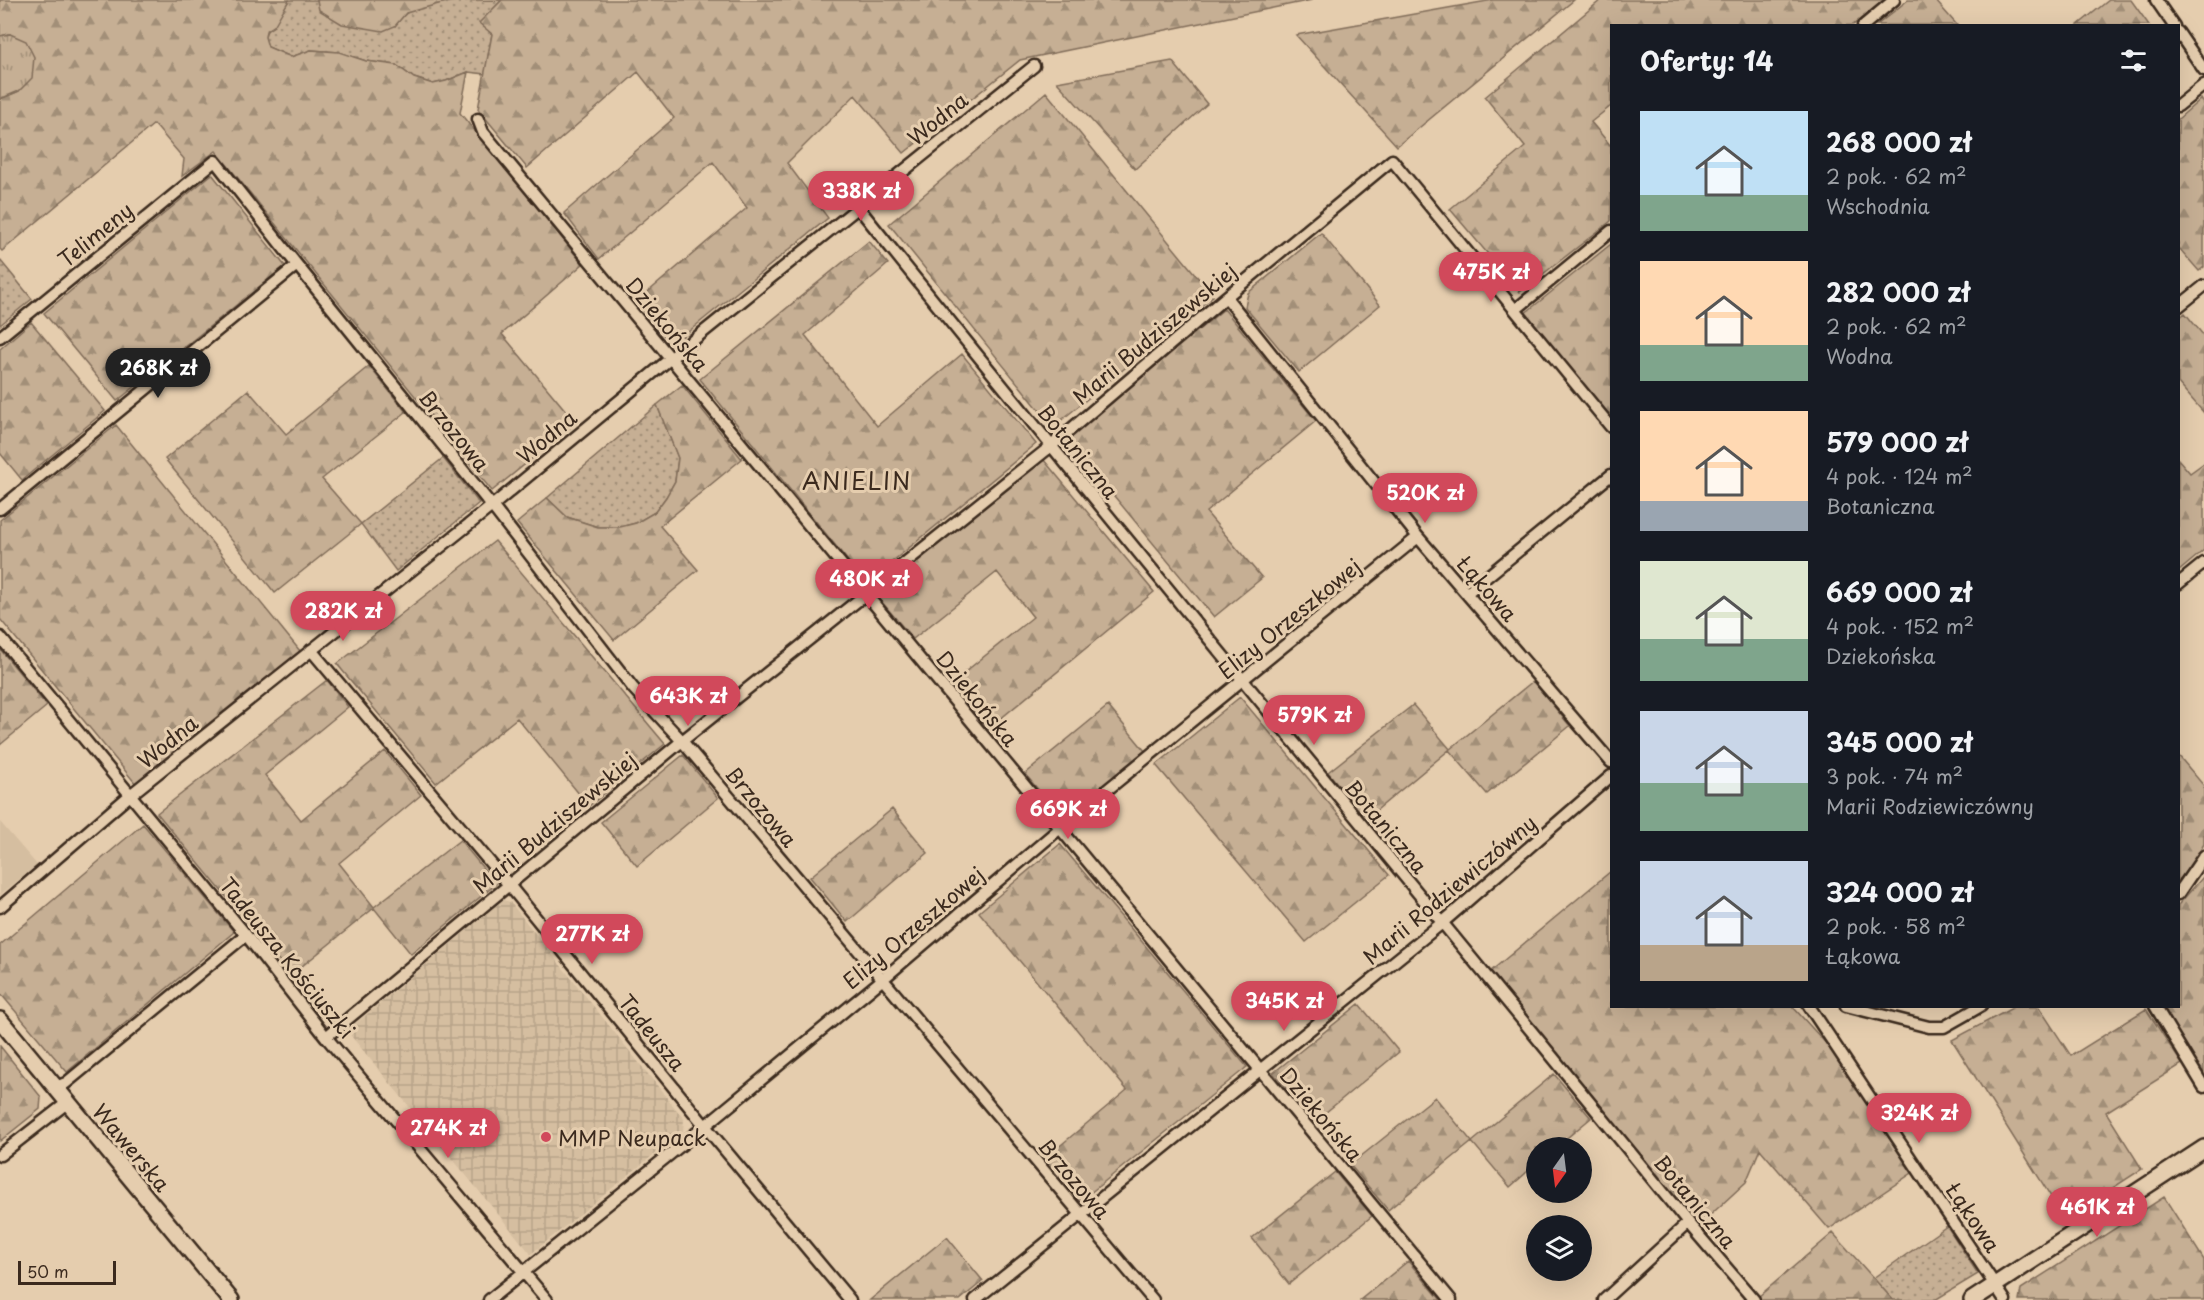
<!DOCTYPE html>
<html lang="pl">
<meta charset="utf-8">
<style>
body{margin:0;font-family:"Playpen Sans",sans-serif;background:#20242c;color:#f1f3f6;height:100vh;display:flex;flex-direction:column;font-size:22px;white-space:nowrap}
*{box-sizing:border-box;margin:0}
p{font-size:20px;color:#9ea1a6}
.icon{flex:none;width:33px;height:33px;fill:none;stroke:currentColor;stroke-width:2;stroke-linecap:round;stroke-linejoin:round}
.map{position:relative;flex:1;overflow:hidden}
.side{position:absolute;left:1610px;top:24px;width:570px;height:984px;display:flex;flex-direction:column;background:#171b24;border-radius:0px;box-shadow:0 6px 24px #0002}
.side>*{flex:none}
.needle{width:39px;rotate:194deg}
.tools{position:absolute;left:1526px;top:1137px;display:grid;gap:12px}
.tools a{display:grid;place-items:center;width:66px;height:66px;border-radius:50%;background:#171b24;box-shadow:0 6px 24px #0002;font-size:30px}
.scale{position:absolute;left:18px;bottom:15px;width:98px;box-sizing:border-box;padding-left:6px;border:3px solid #3b2a1e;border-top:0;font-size:16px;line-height:21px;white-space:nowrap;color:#3b2a1e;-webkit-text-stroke:4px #e5cdae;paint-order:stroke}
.price{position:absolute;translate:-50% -51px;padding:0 14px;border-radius:21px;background:#d1495b;color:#fff;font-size:20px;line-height:39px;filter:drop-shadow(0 2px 3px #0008)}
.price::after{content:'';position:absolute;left:50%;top:36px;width:18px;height:14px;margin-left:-9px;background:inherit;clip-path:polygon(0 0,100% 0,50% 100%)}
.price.active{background:#222;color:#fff}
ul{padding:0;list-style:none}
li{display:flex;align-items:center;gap:18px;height:150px;padding:0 30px}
li span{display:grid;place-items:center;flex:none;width:168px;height:120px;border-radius:0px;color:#555}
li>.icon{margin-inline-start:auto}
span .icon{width:72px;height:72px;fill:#fffc;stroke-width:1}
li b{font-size:26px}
h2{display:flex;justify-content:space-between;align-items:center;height:72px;padding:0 30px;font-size:26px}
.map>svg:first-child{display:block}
.built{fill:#d5bea0}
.industrial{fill:url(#industrial-grid)}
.grass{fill:url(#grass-dots);stroke:#806c59;stroke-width:1.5}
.forest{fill:url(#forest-firs);stroke:#806c59;stroke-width:1.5}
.park{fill:url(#park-tufts);stroke:#806c59;stroke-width:1.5}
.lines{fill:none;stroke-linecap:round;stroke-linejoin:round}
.minor-casing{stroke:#3b2a1e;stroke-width:15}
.secondary-casing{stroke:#3b2a1e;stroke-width:20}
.minor{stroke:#e5cdae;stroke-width:10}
.secondary{stroke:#e5cdae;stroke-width:15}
.poi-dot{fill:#d1495b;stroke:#e5cdae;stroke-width:2}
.labels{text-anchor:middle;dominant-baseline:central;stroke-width:6;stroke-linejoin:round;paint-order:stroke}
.street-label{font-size:21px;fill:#3b2a1e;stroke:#e5cdae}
.poi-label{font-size:21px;fill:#3b2a1e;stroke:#e5cdae;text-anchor:start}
.quarter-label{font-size:24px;letter-spacing:1.5px;fill:#3b2a1e;stroke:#e5cdae}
</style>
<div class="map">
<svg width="2204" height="1300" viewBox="0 0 2204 1300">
<defs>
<pattern id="industrial-grid" width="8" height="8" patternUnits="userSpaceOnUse" patternTransform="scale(1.5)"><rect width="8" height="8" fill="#d5bea0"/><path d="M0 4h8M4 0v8" fill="none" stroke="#b8a389"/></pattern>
<pattern id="grass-dots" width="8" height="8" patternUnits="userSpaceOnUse" patternTransform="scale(1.5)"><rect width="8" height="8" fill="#c6af94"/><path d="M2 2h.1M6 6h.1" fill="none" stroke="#a28f78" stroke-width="1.8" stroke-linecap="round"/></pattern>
<pattern id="forest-firs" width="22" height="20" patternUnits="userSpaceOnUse" patternTransform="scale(1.5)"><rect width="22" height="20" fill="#c6af94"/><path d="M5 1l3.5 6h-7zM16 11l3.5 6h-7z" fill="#a28f78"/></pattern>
<pattern id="park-tufts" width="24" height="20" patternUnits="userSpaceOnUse" patternTransform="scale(1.5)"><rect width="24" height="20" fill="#c6af94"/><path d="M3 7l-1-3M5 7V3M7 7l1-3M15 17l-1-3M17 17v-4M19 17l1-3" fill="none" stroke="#a28f78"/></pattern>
</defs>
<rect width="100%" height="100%" fill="#e5cdae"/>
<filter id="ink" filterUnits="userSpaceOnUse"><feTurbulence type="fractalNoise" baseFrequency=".0167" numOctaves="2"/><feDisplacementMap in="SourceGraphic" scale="12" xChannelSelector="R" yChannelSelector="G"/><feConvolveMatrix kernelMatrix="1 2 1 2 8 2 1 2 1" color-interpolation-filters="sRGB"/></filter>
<g filter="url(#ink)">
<path class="built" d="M 0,822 L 37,865 L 0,895 Z"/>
<path class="industrial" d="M 503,900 L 510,902 L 684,1119 L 683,1131 L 531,1254 L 347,1031 Z"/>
<path class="grass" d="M 289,0 L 318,0 L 395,26 C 399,21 403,15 408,12 C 436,0 471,0 502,0 L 480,23 L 492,34 L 485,74 L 468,72 L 446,81 L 433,84 L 414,78 L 396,65 L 366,61 L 339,52 L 311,50 L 291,57 L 268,47 C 267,44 265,41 265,37 C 264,29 285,10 289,0 Z
M 0,260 L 32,299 L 0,325 Z
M 657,405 L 678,458 L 675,481 L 666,497 L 655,512 L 636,523 L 620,527 L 598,527 L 567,517 L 547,498 Z
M 443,458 L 479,503 L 396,571 L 361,524 Z
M 1947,1226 L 1978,1274 L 1935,1300 L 1893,1300 L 1873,1278 Z"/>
<path class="forest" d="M 0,0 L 289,0 L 274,26 L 266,31 L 265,37 L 268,47 L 291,57 L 311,50 L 339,52 L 366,61 L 396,65 L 414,78 L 433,84 L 446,81 L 468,72 L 460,113 L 583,264 L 502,334 L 576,423 L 492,491 L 216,151 L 182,176 L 184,159 L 154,124 L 2,251 L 0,249 L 0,99 L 19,91 L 10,34 L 0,36 Z
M 317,0 L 453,0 L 406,13 L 395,26 L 383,31 L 342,24 L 319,10 Z
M 502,0 L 1312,0 L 1020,60 L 904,153 L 855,95 L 787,163 L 828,218 L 672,345 L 636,302 L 747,208 L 713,162 L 599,259 L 564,213 L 674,118 L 638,72 L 527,168 L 478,109 L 492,34 L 479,23 Z
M 1493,0 L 1574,0 L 1397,146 L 1296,35 Z
M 1601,0 L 1884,0 L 1853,25 L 1611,26 L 1611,106 L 1591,122 L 1611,146 L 1611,221 L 1520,292 L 1450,209 L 1525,147 L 1485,97 Z
M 1908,0 L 1935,0 L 1957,25 L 1877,25 Z
M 2109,0 L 2131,0 L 2149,25 L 2078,25 Z
M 1172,61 L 1207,104 L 1135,169 L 1057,82 Z
M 1046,92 L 1213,296 L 1053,427 L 889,224 Z
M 2201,99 L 2204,104 L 2204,267 L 2199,271 L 2178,247 L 2178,119 Z
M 212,174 L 285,266 L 117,401 L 44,313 Z
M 1321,233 L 1380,305 L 1299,372 L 1245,307 L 1248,293 Z
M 869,241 L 888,264 L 805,335 L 877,426 L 962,354 L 1036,444 L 866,583 L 700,379 Z
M 1611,244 L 1611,420 L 1524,314 Z
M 1224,309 L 1316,421 L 1206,512 L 1262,578 L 1214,617 L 1067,439 Z
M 2185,313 L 2204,336 L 2204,413 L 2178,383 L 2178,319 Z
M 31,322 L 105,411 L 22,480 L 0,453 L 0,349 Z
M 369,366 L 406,412 L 322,479 L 361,524 L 275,593 L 165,459 L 248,390 L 286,434 Z
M 682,385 L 742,459 L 660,526 L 698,570 L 614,640 L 517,523 L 547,498 L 567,517 L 598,527 L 620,527 L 636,523 L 655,512 L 666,497 L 675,481 L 678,458 L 657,405 Z
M 116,425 L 300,651 L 136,784 L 0,619 L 0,520 Z
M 1043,459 L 1154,592 L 988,729 L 950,684 L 1033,617 L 997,572 L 913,639 L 876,595 Z
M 2178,459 L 2190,473 L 2204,463 L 2204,550 L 2178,572 Z
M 495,541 L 665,744 L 589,806 L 517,718 L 436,783 L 337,664 Z
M 0,649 L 47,706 L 0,745 Z
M 327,680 L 348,707 L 265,775 L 301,820 L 385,751 L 421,795 L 339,863 L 374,907 L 460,840 L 496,884 L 411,954 L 374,908 L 291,975 L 157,813 Z
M 1533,681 L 1570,726 L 1487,794 L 1449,750 L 1366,819 L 1328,772 L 1413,705 L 1450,749 Z
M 1240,697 L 1389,875 L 1306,942 L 1156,765 Z
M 1108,706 L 1145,751 L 1063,819 L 1025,774 Z
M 683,755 L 718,798 L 637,866 L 601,822 Z
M 2178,755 L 2204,786 L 2204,844 L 2193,863 L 2178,881 Z
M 892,809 L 928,853 L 847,922 L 810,877 Z
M 143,824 L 234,932 L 67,1072 L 0,993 L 0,945 Z
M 1060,844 L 1247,1067 L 1079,1202 L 1044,1159 L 1127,1090 L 979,912 Z
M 1611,871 L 1611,1006 L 1793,1007 L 1831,1049 L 1912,1173 L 1829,1229 L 1760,1149 L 1746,1182 L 1705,1220 L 1704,1234 L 1491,971 Z
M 2204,876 L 2204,1076 L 2161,1007 L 2178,1006 L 2178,905 Z
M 1359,1004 L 1399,1052 L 1314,1122 L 1273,1073 Z
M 2014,1007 L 2039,1007 L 2071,1056 L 2146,1009 L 2182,1064 L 2106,1112 L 2142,1169 L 2065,1219 L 1952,1040 Z
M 0,1046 L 41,1097 L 40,1109 L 0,1141 Z
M 1554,1074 L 1591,1118 L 1556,1147 L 1536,1148 L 1536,1164 L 1510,1187 L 1472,1142 L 1388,1210 L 1350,1165 L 1435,1097 L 1472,1142 Z
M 1335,1172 L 1372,1216 L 1289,1284 L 1252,1238 Z
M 2164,1197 L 2204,1260 L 2204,1300 L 2019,1300 L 2021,1289 Z
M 1833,1233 L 1893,1300 L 1761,1300 L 1758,1297 Z
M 947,1237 L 983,1281 L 960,1300 L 870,1300 Z
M 1408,1261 L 1441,1300 L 1360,1300 Z"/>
<path class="park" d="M 10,34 L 26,41 L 34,57 L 32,78 L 19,91 L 0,99 L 0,36 Z"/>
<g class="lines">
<g class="minor-casing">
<path id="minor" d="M 2156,0 L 2174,26
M 1863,26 L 1894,0
M 2178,32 L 2204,70
M 2178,106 L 2204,85
M 478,119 L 483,132 L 1451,1300
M 858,207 C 1131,548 1412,883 1688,1223 L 1754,1300
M 1226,297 L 1418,537 L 1611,762
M 2178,307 L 2204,286
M 1515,310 L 1611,231
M 0,337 L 215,161 L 297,265 L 492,506 L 633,688 L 682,741 L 1153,1300
M 0,509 L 297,265
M 2178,584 L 2204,563
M 1467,593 L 1611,475
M 0,637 L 246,935 L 326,1037 L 547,1300
M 311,650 L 509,885 L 705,1126 L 850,1300
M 2178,894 L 2204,856
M 0,907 L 129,796 L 492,506 L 671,358 L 1034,66
M 1809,1006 L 2005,1300
M 1846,1006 L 1929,1027 L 1944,1027 L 1981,1006
M 2155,1006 L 2204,1087
M 326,1037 L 682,741 L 1050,447 L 1226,297 L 1392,160 L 1611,427
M 56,1087 L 66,1083 L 246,935
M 0,1155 L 68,1102
M 489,1300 L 705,1126 L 883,979 L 1059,829 L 1418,537
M 975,1300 L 1442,923 L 1611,776
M 1604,1300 L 1688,1223"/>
</g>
<g class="secondary-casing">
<path id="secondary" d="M 0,1020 L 231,1300
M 1972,1300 L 2204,1148"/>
</g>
<use href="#minor" class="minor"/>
<use href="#secondary" class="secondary"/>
</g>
</g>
<circle class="poi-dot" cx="546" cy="1137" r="6"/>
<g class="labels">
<g class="street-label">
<text transform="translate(937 118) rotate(-39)">Wodna</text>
<text transform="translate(95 234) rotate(-39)">Telimeny</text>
<text transform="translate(668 324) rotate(50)">Dziekońska</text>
<text transform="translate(1154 333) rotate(-40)">Marii Budziszewskiej</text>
<text transform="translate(455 430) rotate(51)">Brzozowa</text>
<text transform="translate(546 436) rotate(-40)">Wodna</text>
<text transform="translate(1079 451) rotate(51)">Botaniczna</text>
<text transform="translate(1488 588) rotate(49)">Łąkowa</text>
<text transform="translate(1289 618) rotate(-39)">Elizy Orzeszkowej</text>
<text transform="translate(978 698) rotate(51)">Dziekońska</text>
<text transform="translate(167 741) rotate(-39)">Wodna</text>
<text transform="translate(762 806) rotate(50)">Brzozowa</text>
<text transform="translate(554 822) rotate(-40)">Marii Budziszewskiej</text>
<text transform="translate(1387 826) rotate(50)">Botaniczna</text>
<text transform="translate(1449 889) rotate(-40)">Marii Rodziewiczówny</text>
<text transform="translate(913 927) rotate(-40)">Elizy Orzeszkowej</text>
<text transform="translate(288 957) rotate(51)">Tadeusza Kościuszki</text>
<text transform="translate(653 1032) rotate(51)">Tadeusza</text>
<text transform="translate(1322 1114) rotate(50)">Dziekońska</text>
<text transform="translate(132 1147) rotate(50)">Wawerska</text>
<text transform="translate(1075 1178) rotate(50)">Brzozowa</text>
<text transform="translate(1696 1201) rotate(50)">Botaniczna</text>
<text transform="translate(1974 1217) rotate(56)">Łąkowa</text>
</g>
<g class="poi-label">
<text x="558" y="1137">MMP Neupack</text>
</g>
<g class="quarter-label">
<text x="857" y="480">ANIELIN</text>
</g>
</g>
</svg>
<div class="tools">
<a><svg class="needle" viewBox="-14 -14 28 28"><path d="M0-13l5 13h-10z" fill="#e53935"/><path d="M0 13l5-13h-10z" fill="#9ea1a6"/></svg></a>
<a><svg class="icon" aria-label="layers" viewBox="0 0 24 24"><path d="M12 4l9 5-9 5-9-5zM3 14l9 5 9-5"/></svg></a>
</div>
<div class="scale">50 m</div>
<b class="price" style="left:861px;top:222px">338K zł</b>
<b class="price" style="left:1491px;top:303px">475K zł</b>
<b class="price active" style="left:158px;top:399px">268K zł</b>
<b class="price" style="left:1425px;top:524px">520K zł</b>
<b class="price" style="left:869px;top:610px">480K zł</b>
<b class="price" style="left:343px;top:642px">282K zł</b>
<b class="price" style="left:688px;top:727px">643K zł</b>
<b class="price" style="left:1314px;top:746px">579K zł</b>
<b class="price" style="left:1068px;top:840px">669K zł</b>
<b class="price" style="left:592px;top:965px">277K zł</b>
<b class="price" style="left:1284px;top:1032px">345K zł</b>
<b class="price" style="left:1919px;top:1144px">324K zł</b>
<b class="price" style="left:448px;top:1159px">274K zł</b>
<b class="price" style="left:2097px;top:1238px">461K zł</b>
<section class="side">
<h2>Oferty: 14<svg class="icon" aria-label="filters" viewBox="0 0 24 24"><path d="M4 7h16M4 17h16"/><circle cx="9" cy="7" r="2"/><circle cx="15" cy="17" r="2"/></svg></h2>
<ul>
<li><span style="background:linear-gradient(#bfe0f5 70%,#7fa58c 0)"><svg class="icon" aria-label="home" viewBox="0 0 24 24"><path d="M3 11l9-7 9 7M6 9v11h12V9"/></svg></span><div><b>268 000 zł</b><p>2 pok. · 62 m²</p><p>Wschodnia</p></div></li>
<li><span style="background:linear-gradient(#ffd9b3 70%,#7fa58c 0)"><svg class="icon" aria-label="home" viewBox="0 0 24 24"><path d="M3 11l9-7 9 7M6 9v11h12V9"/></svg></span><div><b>282 000 zł</b><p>2 pok. · 62 m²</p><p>Wodna</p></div></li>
<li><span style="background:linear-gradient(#ffd9b3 75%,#9aa5b1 0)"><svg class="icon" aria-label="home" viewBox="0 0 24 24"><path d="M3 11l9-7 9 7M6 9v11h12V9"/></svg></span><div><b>579 000 zł</b><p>4 pok. · 124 m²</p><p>Botaniczna</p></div></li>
<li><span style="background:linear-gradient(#dfe7d0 65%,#7fa58c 0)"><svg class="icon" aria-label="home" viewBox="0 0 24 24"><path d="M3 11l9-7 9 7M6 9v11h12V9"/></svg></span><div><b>669 000 zł</b><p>4 pok. · 152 m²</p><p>Dziekońska</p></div></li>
<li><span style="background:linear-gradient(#c9d6e8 60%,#7fa58c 0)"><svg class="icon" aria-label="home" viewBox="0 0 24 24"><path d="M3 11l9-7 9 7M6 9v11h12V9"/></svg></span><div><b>345 000 zł</b><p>3 pok. · 74 m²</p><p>Marii Rodziewiczówny</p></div></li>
<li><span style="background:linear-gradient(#c9d6e8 70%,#b9a48a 0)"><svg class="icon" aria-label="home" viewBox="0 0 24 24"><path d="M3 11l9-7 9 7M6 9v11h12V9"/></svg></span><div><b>324 000 zł</b><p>2 pok. · 58 m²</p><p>Łąkowa</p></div></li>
</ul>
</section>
</div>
